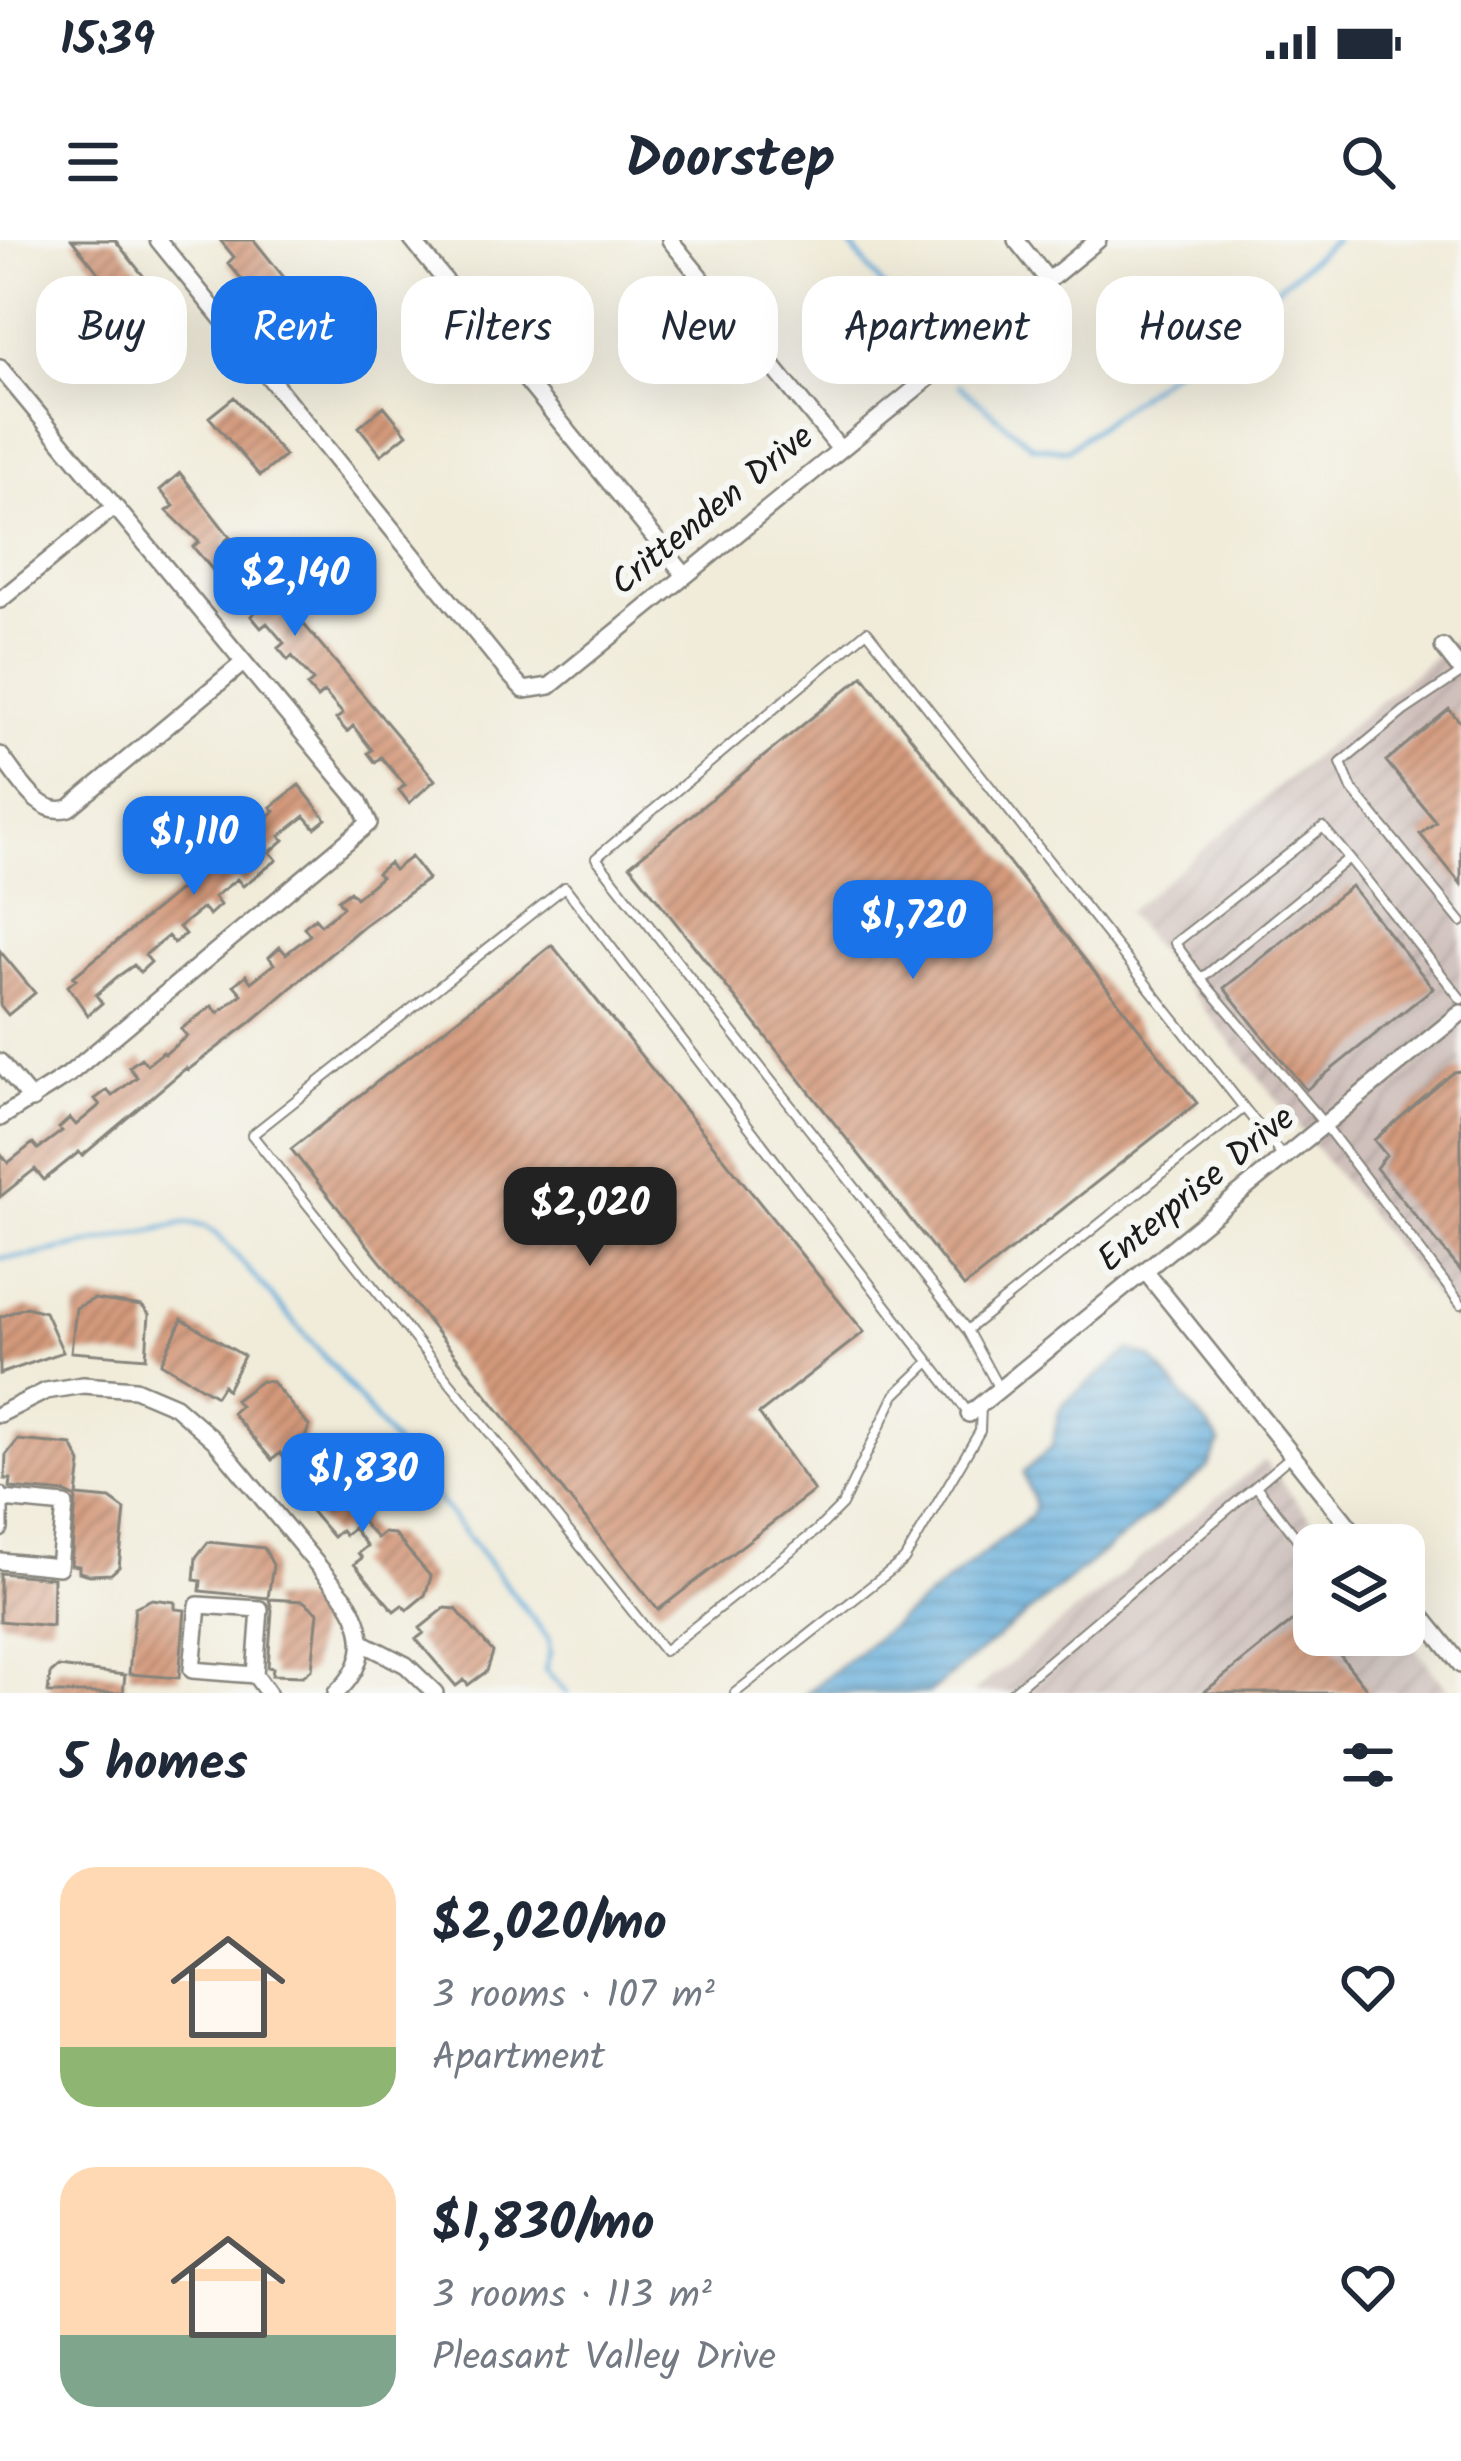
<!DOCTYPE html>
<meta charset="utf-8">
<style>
body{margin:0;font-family:Kalam,sans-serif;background:#f2f2f3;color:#1f2937;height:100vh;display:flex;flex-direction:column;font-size:45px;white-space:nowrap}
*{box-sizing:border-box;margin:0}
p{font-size:39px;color:#747a83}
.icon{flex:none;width:66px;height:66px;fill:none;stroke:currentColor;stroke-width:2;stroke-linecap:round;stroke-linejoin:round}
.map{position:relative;height:1453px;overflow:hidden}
.sheet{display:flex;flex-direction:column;background:#fff;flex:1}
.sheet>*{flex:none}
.top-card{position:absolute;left:36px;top:36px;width:1389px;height:108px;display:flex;gap:24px}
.controls{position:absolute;left:1293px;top:1284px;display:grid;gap:24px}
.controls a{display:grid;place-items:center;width:132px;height:132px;border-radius:24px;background:#fff;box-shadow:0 12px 48px #0002;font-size:60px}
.price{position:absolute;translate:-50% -102px;padding:0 27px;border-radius:24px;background:#1a73e8;color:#fff;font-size:39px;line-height:78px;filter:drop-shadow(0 3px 6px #0008)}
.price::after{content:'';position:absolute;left:50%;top:72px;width:36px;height:27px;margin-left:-18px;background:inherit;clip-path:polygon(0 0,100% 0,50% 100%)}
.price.selected{background:#222;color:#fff}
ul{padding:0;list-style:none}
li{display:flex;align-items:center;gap:36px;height:300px;padding:0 60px}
li span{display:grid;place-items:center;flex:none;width:336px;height:240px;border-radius:36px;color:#555}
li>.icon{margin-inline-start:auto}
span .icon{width:144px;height:144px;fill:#fffc;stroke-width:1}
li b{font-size:51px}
h2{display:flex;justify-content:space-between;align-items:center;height:144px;padding:0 60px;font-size:51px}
.pill{padding:0 42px;border-radius:36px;background:#fff;box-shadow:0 12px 48px #0002;font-size:42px;line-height:108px}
.pill.selected{background:#1a73e8;color:#fff}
.status{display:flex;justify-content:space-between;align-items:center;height:84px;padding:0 60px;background:#fff;direction:ltr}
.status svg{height:33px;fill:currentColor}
header{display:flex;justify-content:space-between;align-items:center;height:156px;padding:0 60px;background:#fff;font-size:54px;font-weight:700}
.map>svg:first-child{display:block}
.industrial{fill:url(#industrial-furrows)}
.water{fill:url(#water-rules);stroke:#3f647b;stroke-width:3}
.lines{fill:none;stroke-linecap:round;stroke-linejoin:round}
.stream{stroke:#62acda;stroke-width:4.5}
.building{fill:url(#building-hatch)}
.service-casing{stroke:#86847b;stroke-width:12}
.minor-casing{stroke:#86847b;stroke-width:20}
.service{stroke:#fff;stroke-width:8}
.minor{stroke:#fff;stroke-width:15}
.labels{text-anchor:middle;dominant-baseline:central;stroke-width:12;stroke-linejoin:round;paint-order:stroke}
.street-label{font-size:36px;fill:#1c1c1c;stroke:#f6f6f2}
</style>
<div class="status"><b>15:39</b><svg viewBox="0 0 49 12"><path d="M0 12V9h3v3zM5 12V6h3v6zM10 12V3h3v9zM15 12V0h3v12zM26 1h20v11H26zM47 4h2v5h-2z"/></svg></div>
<header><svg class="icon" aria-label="menu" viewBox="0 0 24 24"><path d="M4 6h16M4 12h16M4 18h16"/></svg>Doorstep<svg class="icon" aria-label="search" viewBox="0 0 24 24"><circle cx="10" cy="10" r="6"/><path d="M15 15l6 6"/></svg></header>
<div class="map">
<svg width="1461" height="1453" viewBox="0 0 1461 1453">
<defs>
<pattern id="industrial-furrows" width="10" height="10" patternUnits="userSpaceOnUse" patternTransform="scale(3)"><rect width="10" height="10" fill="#cfc0bb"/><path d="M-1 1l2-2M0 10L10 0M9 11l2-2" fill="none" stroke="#b1a4a0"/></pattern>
<pattern id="water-rules" width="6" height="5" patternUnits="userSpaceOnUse" patternTransform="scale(3)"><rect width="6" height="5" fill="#62acda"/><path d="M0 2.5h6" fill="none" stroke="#508bb0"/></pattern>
<pattern id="building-hatch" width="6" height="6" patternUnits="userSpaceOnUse" patternTransform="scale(3)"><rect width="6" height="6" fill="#d49a7c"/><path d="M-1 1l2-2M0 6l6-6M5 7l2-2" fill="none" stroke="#ab7d65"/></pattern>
</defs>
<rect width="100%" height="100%" fill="#f6f6f2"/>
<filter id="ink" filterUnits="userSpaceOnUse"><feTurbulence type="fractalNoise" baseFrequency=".00833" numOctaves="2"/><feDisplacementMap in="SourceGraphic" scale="24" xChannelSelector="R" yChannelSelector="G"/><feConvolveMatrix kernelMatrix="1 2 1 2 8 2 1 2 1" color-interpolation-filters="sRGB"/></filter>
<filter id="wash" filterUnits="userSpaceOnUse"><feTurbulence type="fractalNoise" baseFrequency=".004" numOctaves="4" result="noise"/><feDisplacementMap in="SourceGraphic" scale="48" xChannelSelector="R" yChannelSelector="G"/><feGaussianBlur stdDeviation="2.7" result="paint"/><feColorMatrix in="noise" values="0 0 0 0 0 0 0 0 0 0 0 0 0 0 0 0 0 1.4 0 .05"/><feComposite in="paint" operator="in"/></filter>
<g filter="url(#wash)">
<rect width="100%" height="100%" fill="#f1ecda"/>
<path class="industrial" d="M 1461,394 L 1461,1089 L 1127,673 Z
M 1264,1220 L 1332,1305 L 1314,1305 L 1314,1395 L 1404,1394 L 1451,1453 L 973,1453 Z"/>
<path class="water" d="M 1130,1110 L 1152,1118 L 1212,1191 L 1220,1203 L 1208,1228 L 929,1453 L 806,1453 L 1031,1276 L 1035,1266 L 1023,1233 L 1052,1206 L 1059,1171 L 1066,1161 Z"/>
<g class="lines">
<path class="stream" d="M 846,0 L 922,95
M 959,145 L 1032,206 L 1067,210 L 1226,90 L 1335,0
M 0,1018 L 30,1016 L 186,983 L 205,986 L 219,996 L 341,1136 L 548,1398 L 550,1412 L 545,1430 L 567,1453"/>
</g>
<g id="blocks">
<path class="building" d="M 72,0 L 115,0 L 175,76 L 150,97 Z
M 220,0 L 254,0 L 323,86 L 297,107 L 261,58 L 256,62 L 242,46 L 245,43 L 228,23 L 234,17 Z
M 234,157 L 285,216 L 260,236 L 209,177 Z
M 384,166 L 407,194 L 381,215 L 359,187 Z
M 180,233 L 230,297 L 224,302 L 258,342 L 264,337 L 435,540 L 409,563 L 399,550 L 405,545 L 381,517 L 375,522 L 368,513 L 372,510 L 353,486 L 347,492 L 336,479 L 343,474 L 324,452 L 317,458 L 307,446 L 313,441 L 292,416 L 288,420 L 278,408 L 284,403 L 267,383 L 261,388 L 251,376 L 257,370 L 239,349 L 227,360 L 217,348 L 223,342 L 193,307 L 199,302 L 167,271 L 174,266 L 160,250 Z
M 863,436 L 1197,863 L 964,1047 L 630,625 Z
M 1449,469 L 1461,483 L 1461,644 L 1420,594 L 1436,582 L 1386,521 Z
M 299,545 L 326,579 L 315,588 L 305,576 L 280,596 L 284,600 L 270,612 L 277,620 L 243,646 L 237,639 L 214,657 L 220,665 L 209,675 L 203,668 L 179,687 L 185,694 L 174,703 L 168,696 L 145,715 L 151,722 L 140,732 L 134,725 L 117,737 L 96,755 L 102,763 L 88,775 L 68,746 L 76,739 L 73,737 L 231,608 L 233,611 L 250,597 L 248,594 L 275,571 L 271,567 Z
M 411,617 L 428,639 L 363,686 L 251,782 L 188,830 L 186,828 L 82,916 L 79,912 L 44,940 L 35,929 L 0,957 L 0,913 L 8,923 L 33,903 L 38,909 L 62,891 L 59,888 L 70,878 L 76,885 L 100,865 L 95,859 L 107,850 L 112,856 L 137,837 L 129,827 L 141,818 L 147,825 L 163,812 L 165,814 L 187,796 L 181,789 L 193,780 L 212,766 L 218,773 L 242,754 L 234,745 L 246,735 L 251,742 L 274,724 L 269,717 L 280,707 L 286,714 L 310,695 L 304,687 L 315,678 L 321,685 L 343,667 L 338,660 L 350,651 L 356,658 L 381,637 L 377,633 L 389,623 L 394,630 Z
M 1351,646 L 1433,748 L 1306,850 L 1224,748 Z
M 552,705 L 864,1092 L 759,1174 L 814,1251 L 658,1370 L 291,909 Z
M 0,711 L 35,753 L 8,775 L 0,765 Z
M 1461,831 L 1461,1031 L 1376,928 L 1386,915 L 1374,900 L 1454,832 Z
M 94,1059 L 142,1066 L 149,1074 L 146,1118 L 71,1112 L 76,1068 Z
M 26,1067 L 45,1072 L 63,1112 L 0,1134 L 0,1077 Z
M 182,1079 L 244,1116 L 227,1150 L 223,1145 L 216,1156 L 161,1123 Z
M 261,1141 L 272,1142 L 309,1186 L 303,1204 L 284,1218 L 280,1213 L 272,1220 L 232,1173 L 240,1166 L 235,1160 Z
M 18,1200 L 72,1205 L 81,1223 L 77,1256 L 110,1259 L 125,1270 L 119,1327 L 111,1334 L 90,1335 L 79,1332 L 79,1326 L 71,1325 L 76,1258 L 66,1253 L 10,1248 L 11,1239 L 5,1239 L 6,1215 Z
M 322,1218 L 332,1219 L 369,1263 L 362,1282 L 377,1298 L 383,1293 L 394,1294 L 431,1337 L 425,1355 L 407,1370 L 402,1365 L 394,1371 L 354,1324 L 362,1318 L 358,1313 L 367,1306 L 353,1288 L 345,1295 L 341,1290 L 333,1297 L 293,1250 L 301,1243 L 296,1238 Z
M 208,1302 L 264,1308 L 273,1325 L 268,1358 L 200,1351 L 201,1341 L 194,1340 L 196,1317 Z
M 0,1333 L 53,1338 L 52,1386 L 0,1381 Z
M 152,1359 L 175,1362 L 175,1369 L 185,1370 L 179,1438 L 129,1434 L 135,1367 Z
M 269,1359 L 303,1361 L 318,1372 L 312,1429 L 303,1436 L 272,1435 L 273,1428 L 268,1427 L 272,1370 Z
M 445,1368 L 456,1369 L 493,1412 L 487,1431 L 468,1445 L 464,1440 L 456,1446 L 416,1399 L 424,1393 L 420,1388 Z
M 1305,1371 L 1314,1383 L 1314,1395 L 1324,1395 L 1370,1453 L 1203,1453 Z
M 58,1427 L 125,1435 L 123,1453 L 48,1453 L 50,1434 Z"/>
</g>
</g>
<g filter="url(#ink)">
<use href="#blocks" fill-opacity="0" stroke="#86847b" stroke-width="3"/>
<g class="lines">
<g class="service-casing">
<path id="service" d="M 1461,433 L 1404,471 L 1341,523 L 1352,549 L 1461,682
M 1349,618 L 1323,587 L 1175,703 L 1201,739 L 1325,885 L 1461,1064
M 1201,739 L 1349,618 L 1461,759
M 967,1090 L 1244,868
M 928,1123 L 895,1155 L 842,1265 L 816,1291 L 664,1411 L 252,895 L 565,647 L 968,1172
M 998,1147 L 967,1090 L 596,618 L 867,391 L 1283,917
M 1256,1246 L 1302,1305
M 735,1453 L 904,1320 L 980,1191 L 981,1165
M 1011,1453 L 1291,1216"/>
</g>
<g class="minor-casing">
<path id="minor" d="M 158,0 L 510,435 L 524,450 L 550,446 L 1098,0
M 412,0 L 684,334
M 670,0 L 839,208
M 1016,0 L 1048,40
M 0,128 L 359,561 L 369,583 L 68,835 L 0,878
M 0,360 L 114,267
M 1443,407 L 1461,430
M 0,515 C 18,536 38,578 69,568 L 243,423
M 0,822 L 32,860
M 1145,1031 L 1364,1305
M 0,1174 L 46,1151 L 83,1145 L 135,1149 L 175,1166 L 215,1201 L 344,1357 C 368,1390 368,1424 336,1453
M 969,1174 L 1461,773
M 0,1255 L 0,1289
M 0,1321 L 59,1327 L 65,1265 L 3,1259
M 1404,1354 L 1461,1425
M 363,1403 L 406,1425 L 435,1453
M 255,1435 L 192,1430 L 198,1365 L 260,1369 L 255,1435 L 268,1453"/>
</g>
<use href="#service" class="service"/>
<use href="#minor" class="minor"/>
</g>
</g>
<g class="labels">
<g class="street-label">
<text transform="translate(713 271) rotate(-39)">Crittenden Drive</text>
<text transform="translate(1197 950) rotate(-39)">Enterprise Drive</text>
</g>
</g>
</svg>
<div class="controls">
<a><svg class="icon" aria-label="layers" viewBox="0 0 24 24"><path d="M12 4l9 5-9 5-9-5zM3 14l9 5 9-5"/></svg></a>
</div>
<b class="price" style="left:295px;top:399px">$2,140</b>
<b class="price" style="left:194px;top:658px">$1,110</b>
<b class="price" style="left:913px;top:742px">$1,720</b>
<b class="price selected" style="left:590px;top:1029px">$2,020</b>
<b class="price" style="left:363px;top:1295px">$1,830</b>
<div class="top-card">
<a class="pill">Buy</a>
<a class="pill selected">Rent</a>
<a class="pill">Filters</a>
<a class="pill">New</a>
<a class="pill">Apartment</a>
<a class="pill">House</a>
</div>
</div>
<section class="sheet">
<h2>5 homes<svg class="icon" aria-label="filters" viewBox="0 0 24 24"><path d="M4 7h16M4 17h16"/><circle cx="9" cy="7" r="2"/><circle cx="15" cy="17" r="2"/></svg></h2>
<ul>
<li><span style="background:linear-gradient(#ffd9b3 75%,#8fb573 0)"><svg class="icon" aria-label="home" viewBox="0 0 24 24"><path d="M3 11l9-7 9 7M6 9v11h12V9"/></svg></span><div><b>$2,020/mo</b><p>3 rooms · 107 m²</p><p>Apartment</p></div><svg class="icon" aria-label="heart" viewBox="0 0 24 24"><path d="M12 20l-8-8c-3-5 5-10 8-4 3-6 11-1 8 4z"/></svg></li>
<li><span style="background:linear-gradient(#ffd9b3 70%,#7fa58c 0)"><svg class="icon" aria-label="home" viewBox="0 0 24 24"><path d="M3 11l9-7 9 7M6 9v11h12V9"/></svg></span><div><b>$1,830/mo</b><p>3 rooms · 113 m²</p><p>Pleasant Valley Drive</p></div><svg class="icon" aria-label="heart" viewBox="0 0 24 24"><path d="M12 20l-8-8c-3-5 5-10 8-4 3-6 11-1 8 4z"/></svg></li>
</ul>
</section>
